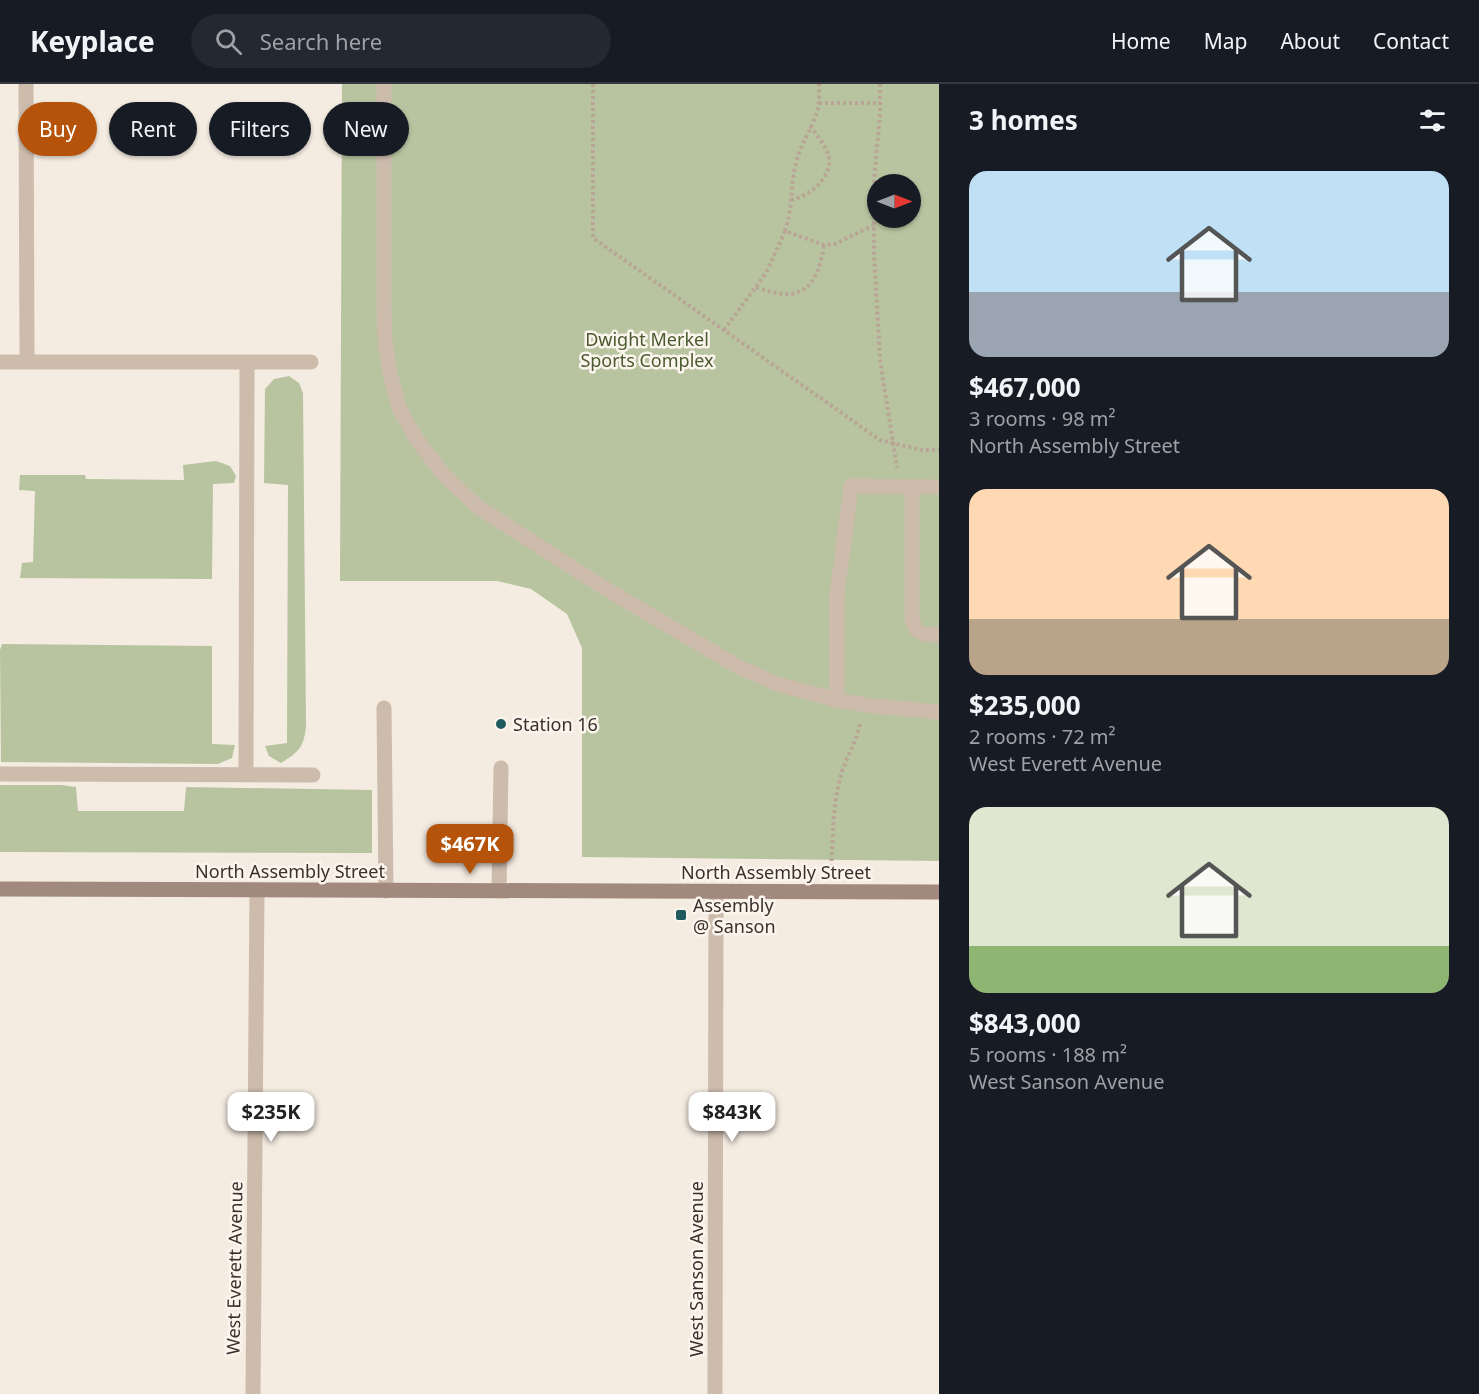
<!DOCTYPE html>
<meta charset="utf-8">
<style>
body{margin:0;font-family:"Noto Sans",sans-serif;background:#242831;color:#f1f3f6;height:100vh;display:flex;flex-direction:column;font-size:22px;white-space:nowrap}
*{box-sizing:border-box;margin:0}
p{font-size:20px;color:#9ea1a6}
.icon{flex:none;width:33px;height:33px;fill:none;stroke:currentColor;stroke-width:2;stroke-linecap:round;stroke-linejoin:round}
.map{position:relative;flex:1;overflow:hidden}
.panel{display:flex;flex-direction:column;background:#171b24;width:540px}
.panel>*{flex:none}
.banner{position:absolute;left:18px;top:18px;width:570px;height:54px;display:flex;gap:12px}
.needle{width:39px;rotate:90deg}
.controls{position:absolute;left:867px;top:90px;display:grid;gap:12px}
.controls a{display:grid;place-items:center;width:54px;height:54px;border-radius:50%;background:#171b24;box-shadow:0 2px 4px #0004;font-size:30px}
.price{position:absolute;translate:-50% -51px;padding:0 14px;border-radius:12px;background:#fff;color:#222;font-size:20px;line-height:39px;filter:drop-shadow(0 2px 3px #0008)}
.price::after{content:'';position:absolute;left:50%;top:36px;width:18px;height:14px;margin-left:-9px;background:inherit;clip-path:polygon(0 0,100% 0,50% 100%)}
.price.selected{background:#b45309;color:#fff}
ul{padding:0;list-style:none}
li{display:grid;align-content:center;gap:12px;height:318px;padding:0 30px}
li span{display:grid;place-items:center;height:186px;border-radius:18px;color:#555}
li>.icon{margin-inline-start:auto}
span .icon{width:108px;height:108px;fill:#fffc;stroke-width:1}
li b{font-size:26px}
h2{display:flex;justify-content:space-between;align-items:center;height:72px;padding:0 30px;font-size:26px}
.tag{padding:0 21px;border-radius:27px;background:#171b24;box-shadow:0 2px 4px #0004;font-size:21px;line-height:54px}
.tag.selected{background:#b45309;color:#fff}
header{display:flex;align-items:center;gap:36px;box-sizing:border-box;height:84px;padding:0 30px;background:#171b24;border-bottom:2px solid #363941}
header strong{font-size:28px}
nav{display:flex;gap:33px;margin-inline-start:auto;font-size:21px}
.search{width:420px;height:54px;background:#242831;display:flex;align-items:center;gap:15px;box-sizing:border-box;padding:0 21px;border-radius:33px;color:#9ea1a6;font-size:22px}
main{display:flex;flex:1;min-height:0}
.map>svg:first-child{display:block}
.green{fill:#b8c4a0;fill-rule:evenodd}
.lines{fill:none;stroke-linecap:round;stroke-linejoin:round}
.path{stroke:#b9a596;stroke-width:4;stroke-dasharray:3 3;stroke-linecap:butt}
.service{stroke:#cdbbac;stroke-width:15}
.minor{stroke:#cdbbac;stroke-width:15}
.secondary{stroke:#a18a7d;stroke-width:15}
.poi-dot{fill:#1f5a5e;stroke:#fbf5ee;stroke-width:2}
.labels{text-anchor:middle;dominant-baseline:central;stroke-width:5;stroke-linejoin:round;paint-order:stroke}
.park-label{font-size:18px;fill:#4a5a2e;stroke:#fbf5ee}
.poi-label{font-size:18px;fill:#3b302b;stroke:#fbf5ee;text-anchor:start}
.street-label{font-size:18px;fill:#3b302b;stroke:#fbf5ee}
</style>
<header>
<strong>Keyplace</strong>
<div class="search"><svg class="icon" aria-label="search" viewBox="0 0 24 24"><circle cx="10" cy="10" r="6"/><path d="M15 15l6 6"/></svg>Search here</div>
<nav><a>Home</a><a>Map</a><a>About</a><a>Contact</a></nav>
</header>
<main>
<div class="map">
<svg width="939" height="1310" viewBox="0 0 939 1310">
<rect width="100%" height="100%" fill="#f4ebe1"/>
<path class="green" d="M 342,0 L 939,0 L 939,777 L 582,773 L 582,564 L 567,530 L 531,505 L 497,497 L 340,497 ZM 878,100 L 910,100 L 910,134 L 878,134 Z
M 289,292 L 299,299 L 303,309 L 306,642 C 304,663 299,668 281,679 L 269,672 L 265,662 L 287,659 L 288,401 L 264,399 L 265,305 L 274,295 Z
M 216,377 L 230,382 L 236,392 L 234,399 L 213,400 L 212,495 L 20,494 L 22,479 L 33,478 L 35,407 L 19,406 L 20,391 L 85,391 L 86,395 L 184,396 L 183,381 Z
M 2,560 L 212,562 L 212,660 L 235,661 L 232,674 L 218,680 L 1,678 L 0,566 Z
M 0,701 L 61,701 L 76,703 L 78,727 L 184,727 L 186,703 L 372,706 L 372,769 L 0,768 Z"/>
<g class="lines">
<path class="path" d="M 593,0 L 593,154 L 880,356 L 922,366 L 939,366
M 880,0 L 880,30 L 874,97 L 874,169 L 880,276 L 897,384
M 819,19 L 880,19
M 791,116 C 811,112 837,90 827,67 C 823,58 816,50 810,42
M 785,147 C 793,125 790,102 796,79 C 800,60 812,45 817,28 C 820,19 819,9 819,0
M 756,203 C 800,220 817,206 824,161
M 724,246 L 766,189 L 785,147 L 824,161 L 835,160 L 874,141
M 831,789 C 833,756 832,723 841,691 C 846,673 857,657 860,639"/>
<path class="service" d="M 26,0 L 27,278
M 0,278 L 311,278
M 912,403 L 912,535 C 916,551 924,551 939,551
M 837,616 L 837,511 L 851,402 L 939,403
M 384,624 L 386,807
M 0,690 L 313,691
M 246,691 L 247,278
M 499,807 L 501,684"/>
<path class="minor" d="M 384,0 L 384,224 L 385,258 L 390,289 L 399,324 L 417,356 L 444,391 L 478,423 L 606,505 L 737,582 L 777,600 L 837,616 L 874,622 L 939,628
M 253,1310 L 257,807
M 715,1310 L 716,808"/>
<path class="secondary" d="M 0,805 L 939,808"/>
</g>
<g class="poi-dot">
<circle cx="501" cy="640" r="6"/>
<rect x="675" y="825" width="12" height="12" rx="3"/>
</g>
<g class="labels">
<g class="park-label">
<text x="647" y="255">Dwight Merkel<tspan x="647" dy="21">Sports Complex</tspan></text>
</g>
<g class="poi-label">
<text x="513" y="640">Station 16</text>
<text x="693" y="821">Assembly<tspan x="693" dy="21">@ Sanson</tspan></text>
</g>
<g class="street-label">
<text x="290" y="787">North Assembly Street</text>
<text x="776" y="788">North Assembly Street</text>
<text transform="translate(234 1184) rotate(-89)">West Everett Avenue</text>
<text transform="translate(696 1185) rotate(-90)">West Sanson Avenue</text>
</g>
</g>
</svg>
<div class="controls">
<a><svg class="needle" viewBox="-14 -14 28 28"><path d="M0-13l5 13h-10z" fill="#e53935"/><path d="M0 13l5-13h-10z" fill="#9ea1a6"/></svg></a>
</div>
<b class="price selected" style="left:470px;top:791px">$467K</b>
<b class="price" style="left:271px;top:1059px">$235K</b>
<b class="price" style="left:732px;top:1059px">$843K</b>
<div class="banner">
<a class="tag selected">Buy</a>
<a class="tag">Rent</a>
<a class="tag">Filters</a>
<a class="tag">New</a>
</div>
</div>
<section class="panel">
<h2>3 homes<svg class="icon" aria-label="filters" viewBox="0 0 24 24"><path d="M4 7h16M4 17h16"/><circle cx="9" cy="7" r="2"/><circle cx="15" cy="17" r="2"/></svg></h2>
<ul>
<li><span style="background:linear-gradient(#bfe0f5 65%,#9aa5b1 0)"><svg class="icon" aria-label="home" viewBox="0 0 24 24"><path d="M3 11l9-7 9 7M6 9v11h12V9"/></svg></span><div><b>$467,000</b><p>3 rooms · 98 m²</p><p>North Assembly Street</p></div></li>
<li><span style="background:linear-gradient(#ffd9b3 70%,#b9a48a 0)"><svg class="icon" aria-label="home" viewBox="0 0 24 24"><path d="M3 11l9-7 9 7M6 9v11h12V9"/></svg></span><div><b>$235,000</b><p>2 rooms · 72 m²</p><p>West Everett Avenue</p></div></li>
<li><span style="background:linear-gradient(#dfe7d0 75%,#8fb573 0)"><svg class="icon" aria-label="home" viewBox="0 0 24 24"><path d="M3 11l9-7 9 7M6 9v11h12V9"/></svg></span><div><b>$843,000</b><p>5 rooms · 188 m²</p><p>West Sanson Avenue</p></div></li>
</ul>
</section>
</main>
